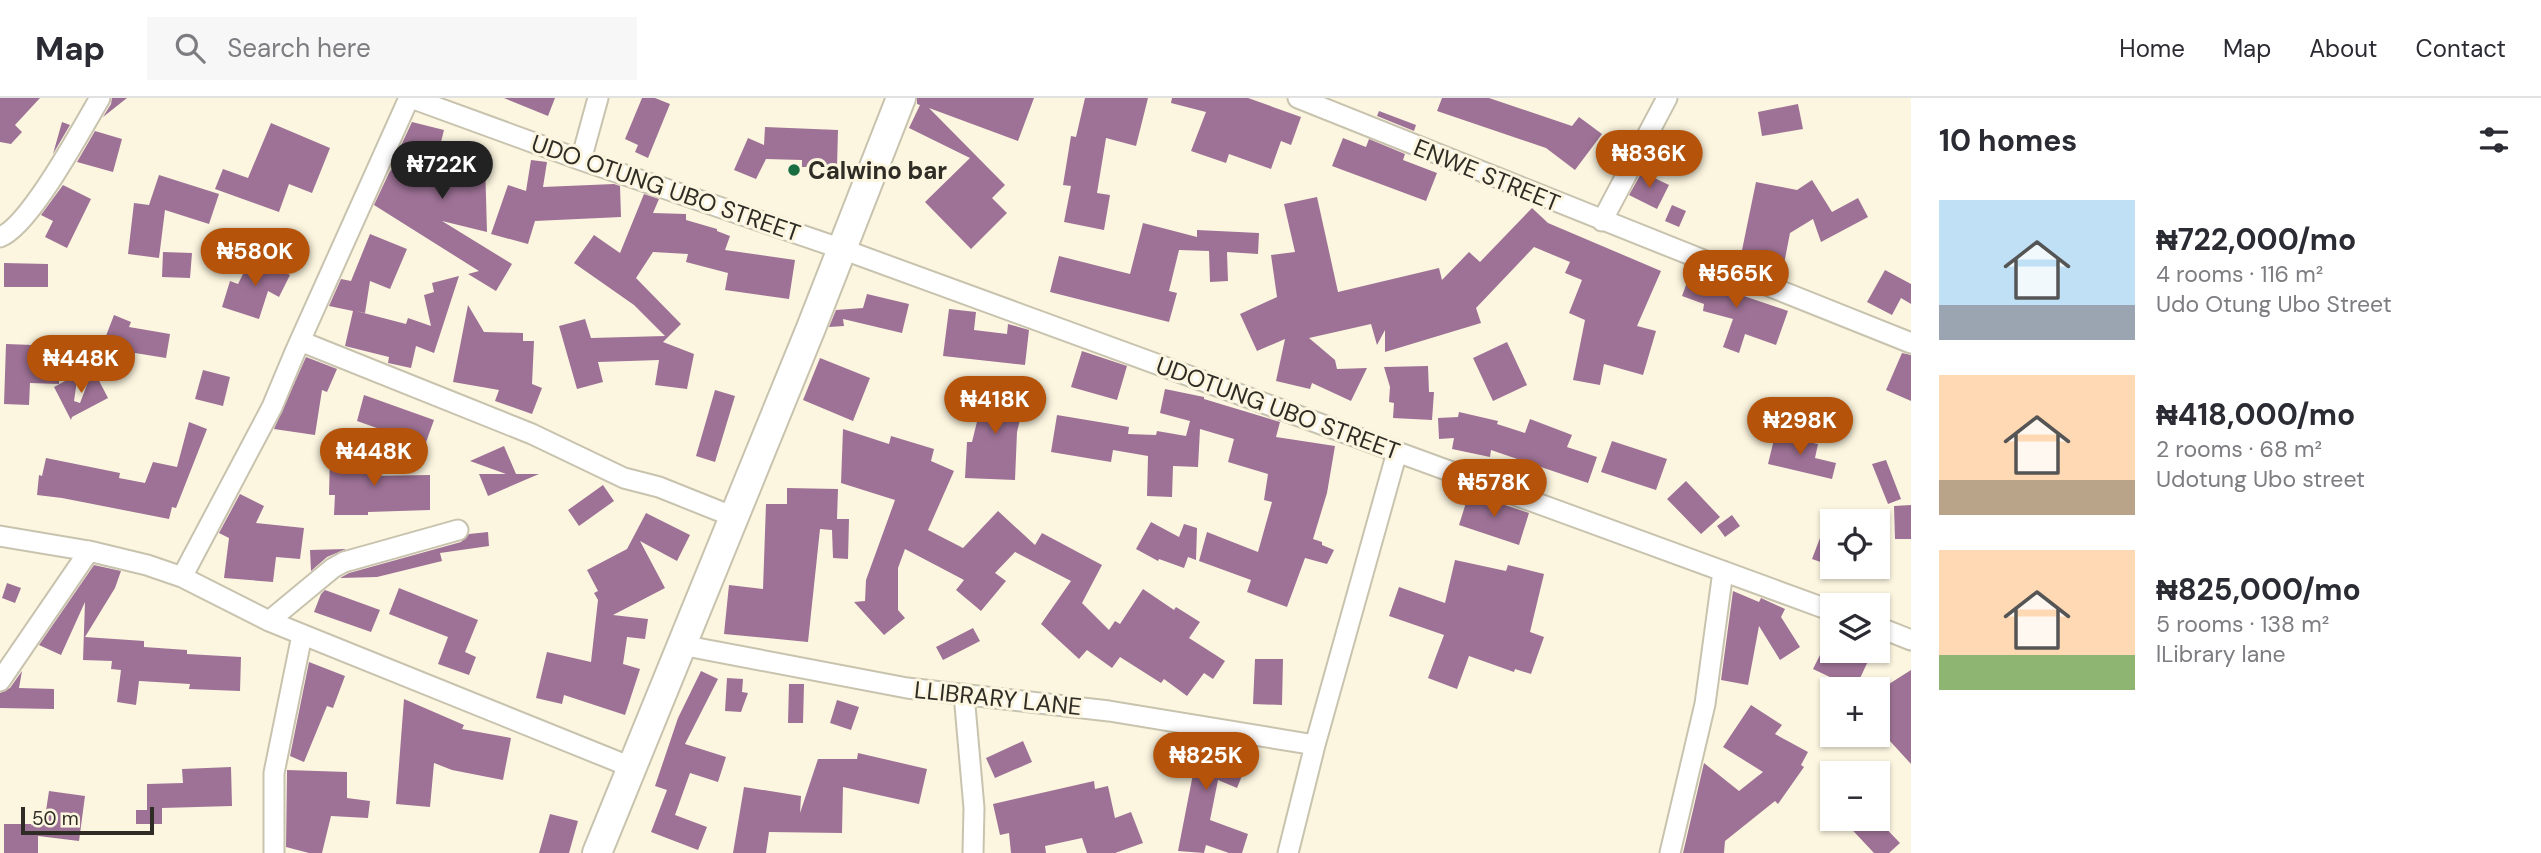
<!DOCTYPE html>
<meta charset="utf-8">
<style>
body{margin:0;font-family:"DM Sans",sans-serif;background:#f7f7f7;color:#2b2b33;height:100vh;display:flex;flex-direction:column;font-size:26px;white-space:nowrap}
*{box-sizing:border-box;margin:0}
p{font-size:23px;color:#7c7c81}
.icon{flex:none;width:38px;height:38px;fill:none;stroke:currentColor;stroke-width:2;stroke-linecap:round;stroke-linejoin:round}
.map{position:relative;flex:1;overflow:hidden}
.side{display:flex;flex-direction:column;background:#fff;width:630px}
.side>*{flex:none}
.buttons{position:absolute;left:1820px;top:411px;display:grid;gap:14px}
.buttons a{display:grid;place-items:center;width:70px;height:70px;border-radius:0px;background:#fff;box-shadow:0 2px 5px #0004;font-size:35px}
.scale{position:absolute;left:21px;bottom:18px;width:133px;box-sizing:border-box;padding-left:7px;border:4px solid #2e2c24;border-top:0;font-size:19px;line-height:24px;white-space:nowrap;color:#2e2c24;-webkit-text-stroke:5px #fcf6e0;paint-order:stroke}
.price{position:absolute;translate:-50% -60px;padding:0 16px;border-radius:24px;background:#b45309;color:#fff;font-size:23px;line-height:46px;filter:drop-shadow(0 2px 4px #0008)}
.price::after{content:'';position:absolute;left:50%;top:42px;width:21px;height:16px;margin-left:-10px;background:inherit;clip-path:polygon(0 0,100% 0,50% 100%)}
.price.active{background:#222;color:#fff}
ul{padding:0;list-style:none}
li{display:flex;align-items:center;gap:21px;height:175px;padding:0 28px}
li span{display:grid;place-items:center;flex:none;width:196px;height:140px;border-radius:0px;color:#555}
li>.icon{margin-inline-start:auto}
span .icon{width:84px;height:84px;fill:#fffc;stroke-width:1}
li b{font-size:30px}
h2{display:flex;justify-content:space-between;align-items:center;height:84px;padding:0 28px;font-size:30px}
header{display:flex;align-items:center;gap:42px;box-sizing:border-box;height:98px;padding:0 35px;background:#fff;border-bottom:2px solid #e1e1e2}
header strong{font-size:33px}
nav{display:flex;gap:38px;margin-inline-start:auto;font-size:24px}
.search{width:490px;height:63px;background:#f7f7f7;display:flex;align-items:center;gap:18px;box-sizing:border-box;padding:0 24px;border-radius:0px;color:#7c7c81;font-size:26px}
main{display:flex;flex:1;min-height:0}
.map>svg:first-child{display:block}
.building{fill:#9e7296}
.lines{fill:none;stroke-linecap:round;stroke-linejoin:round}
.street-casing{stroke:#c8c3ae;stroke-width:23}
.secondary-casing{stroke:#c8c3ae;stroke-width:32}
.street{stroke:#fff;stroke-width:19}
.secondary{stroke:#fff;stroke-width:28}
.poi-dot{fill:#186e41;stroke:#fcf6e0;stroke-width:2.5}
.labels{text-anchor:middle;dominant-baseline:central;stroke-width:6;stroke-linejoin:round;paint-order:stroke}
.poi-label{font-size:24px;font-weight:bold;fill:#2e2c24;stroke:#fcf6e0;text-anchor:start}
.street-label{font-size:24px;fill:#2e2c24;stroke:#fcf6e0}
</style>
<header>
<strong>Map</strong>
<div class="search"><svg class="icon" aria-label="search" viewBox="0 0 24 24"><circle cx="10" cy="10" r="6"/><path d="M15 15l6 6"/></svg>Search here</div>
<nav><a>Home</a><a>Map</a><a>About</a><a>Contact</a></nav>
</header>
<main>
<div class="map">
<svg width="1911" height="755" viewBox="0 0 1911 755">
<rect width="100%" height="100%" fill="#fcf6e0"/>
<path class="building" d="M 0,0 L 40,0 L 15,27 L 22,34 L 11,46 L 0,44 Z
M 112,0 L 127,0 L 103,19 L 111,6 Z
M 504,0 L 555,0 L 548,18 Z
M 642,0 L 655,0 L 670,6 L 648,60 L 635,54 L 638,47 L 625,41 Z
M 917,0 L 1034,0 L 1018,43 L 929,10 L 1005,87 L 992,100 L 1007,115 L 971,151 L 925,104 L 970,60 L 909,30 L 920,7 L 917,6 Z
M 1085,0 L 1148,0 L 1136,48 L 1106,40 L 1097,95 L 1110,97 L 1104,132 L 1064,124 L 1071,88 L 1063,87 L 1071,38 L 1076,39 Z
M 1172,0 L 1248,0 L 1301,19 L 1291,47 L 1281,43 L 1271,71 L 1229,56 L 1226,65 L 1191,53 L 1206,14 L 1171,5 Z
M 1442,0 L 1489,0 L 1572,28 L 1579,19 L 1602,36 L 1575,72 L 1546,50 L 1437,13 Z
M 1798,6 L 1803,31 L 1762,38 L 1758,14 Z
M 1379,13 L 1416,27 L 1414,33 L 1377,18 Z
M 62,24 L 70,27 L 53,56 Z
M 412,24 L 444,32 L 436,64 L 485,64 L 487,134 L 442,123 L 512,166 L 496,193 L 468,176 L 479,173 L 374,107 L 389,75 L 401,57 L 397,56 Z
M 271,25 L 330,50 L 312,95 L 289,86 L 279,114 L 215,91 L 223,71 L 248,80 Z
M 765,29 L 838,32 L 837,69 L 802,69 L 802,62 L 766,61 L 756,81 L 734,72 L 748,40 L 764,47 Z
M 95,33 L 122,41 L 113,74 L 77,64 Z
M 1343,40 L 1366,49 L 1369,41 L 1405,56 L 1403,62 L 1437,75 L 1426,103 L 1332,68 Z
M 531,62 L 547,64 L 543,89 L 614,86 L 620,88 L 621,119 L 535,123 L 528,146 L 491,136 L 508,87 L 526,93 Z
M 1642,74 L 1669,87 L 1657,111 L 1629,97 Z
M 159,77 L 219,96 L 209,126 L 165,112 L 159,160 L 128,156 L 134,105 L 149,107 Z
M 1812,82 L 1832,114 L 1858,100 L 1868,119 L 1821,144 L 1813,121 L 1790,135 L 1784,166 L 1741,157 L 1756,84 L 1797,92 Z
M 63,87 L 91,101 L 67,150 L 45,139 L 53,123 L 41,117 Z
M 644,96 L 659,101 L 653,115 L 686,116 L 686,122 L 717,131 L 717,133 L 730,138 L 725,152 L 795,162 L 789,201 L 725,192 L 728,175 L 686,164 L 688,156 L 653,154 L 636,180 L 681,226 L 663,244 L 694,256 L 687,291 L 655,287 L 659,262 L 598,264 L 603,284 L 577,291 L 559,228 L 585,221 L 591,240 L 665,238 L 634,207 L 574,165 L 594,137 L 620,155 Z
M 1317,99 L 1338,194 L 1439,170 L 1442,182 L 1469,154 L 1480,164 L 1532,110 L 1548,125 L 1661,173 L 1637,228 L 1656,233 L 1643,277 L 1604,266 L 1600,287 L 1573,282 L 1585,222 L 1569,215 L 1582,182 L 1565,175 L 1570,164 L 1534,149 L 1476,210 L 1481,225 L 1385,254 L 1385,232 L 1377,247 L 1371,226 L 1309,240 L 1335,262 L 1337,271 L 1367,270 L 1351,303 L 1312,285 L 1310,291 L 1276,283 L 1285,241 L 1257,253 L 1240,216 L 1277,199 L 1271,157 L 1295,154 L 1284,106 Z
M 1672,107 L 1686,113 L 1679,129 L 1665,123 Z
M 1143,125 L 1197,139 L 1197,132 L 1259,135 L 1258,156 L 1227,154 L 1228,183 L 1210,184 L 1209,153 L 1179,152 L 1169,193 L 1177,195 L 1169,224 L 1050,194 L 1059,158 L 1130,176 Z
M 370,136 L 407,151 L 390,191 L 370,183 L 365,215 L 356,213 L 406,226 L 408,220 L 431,228 L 424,197 L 434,194 L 432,185 L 459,178 L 434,255 L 416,248 L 411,270 L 388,265 L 389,259 L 345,248 L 353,213 L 329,208 L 341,181 L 351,183 Z
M 163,154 L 192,155 L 190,180 L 162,179 Z
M 252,158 L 290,177 L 279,199 L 268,193 L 259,221 L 222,209 L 230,183 L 238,186 Z
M 4,165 L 48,166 L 48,189 L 4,189 Z
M 1692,171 L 1733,187 L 1732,194 L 1788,213 L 1776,247 L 1745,236 L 1739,255 L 1723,249 L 1733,221 L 1703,213 L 1704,206 L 1682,198 Z
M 1885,172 L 1911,186 L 1911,206 L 1901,200 L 1892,217 L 1867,204 Z
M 867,196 L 909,206 L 902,235 L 843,221 L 844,228 L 829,229 L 836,212 L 863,210 Z
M 468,207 L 484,234 L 523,235 L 523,243 L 534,243 L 532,286 L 542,290 L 532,316 L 495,303 L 499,292 L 453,284 Z
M 949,211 L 976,214 L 974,232 L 1007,236 L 1008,226 L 1029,232 L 1025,267 L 943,258 Z
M 114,217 L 131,224 L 129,229 L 170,236 L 166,260 L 135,255 L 134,262 L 99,256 Z
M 1507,244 L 1527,287 L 1493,303 L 1473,260 Z
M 6,246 L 60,248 L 59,286 L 30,285 L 29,307 L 4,306 Z
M 1082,253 L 1127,268 L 1117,302 L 1071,289 Z
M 1902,255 L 1911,257 L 1911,303 L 1886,292 Z
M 306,259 L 337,271 L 327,294 L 322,292 L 315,337 L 274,331 Z
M 820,260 L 870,280 L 853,323 L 803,302 Z
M 1428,268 L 1429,294 L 1434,294 L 1432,322 L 1393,320 L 1394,305 L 1389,304 L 1390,289 L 1384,269 Z
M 93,271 L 108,300 L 72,319 L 71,322 L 54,289 L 78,276 L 74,303 L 80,305 Z
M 203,272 L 230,279 L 223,308 L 195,301 Z
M 986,287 L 1026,297 L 1017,334 L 1015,382 L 965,380 L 967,344 L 972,344 Z
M 1165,291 L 1204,299 L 1204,301 L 1280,324 L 1276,339 L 1335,348 L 1327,395 L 1313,441 L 1322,444 L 1322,447 L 1334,452 L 1327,466 L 1305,460 L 1287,509 L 1247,494 L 1251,482 L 1199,463 L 1207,434 L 1258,454 L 1272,404 L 1264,402 L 1268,376 L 1228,364 L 1234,341 L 1200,331 L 1198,369 L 1173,368 L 1172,399 L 1147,398 L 1148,358 L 1113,352 L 1111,364 L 1051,354 L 1057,317 L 1129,329 L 1128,336 L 1156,337 L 1157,333 L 1186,338 L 1190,323 L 1160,315 Z
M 715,292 L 735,298 L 715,364 L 696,358 Z
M 364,297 L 434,322 L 425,347 L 357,323 Z
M 1459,314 L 1498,323 L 1497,326 L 1525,335 L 1530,321 L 1572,337 L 1567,349 L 1597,359 L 1588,385 L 1491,352 L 1490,359 L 1452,351 L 1454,340 L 1439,341 L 1438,320 L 1458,319 Z
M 189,324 L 207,331 L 176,410 L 172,409 L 169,421 L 62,400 L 37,397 L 39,377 L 42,378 L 46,360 L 120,375 L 119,380 L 145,385 L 153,364 L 177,369 Z
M 843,331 L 889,346 L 891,338 L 934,351 L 931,363 L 954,373 L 928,432 L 963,450 L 998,413 L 1035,447 L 1042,435 L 1102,467 L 1082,505 L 1109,532 L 1115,523 L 1120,526 L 1143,491 L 1174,512 L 1176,509 L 1200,524 L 1189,540 L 1225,563 L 1213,581 L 1204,575 L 1187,598 L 1164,581 L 1161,585 L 1120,559 L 1112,570 L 1087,552 L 1079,561 L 1041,526 L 1071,483 L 1015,454 L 995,475 L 1006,483 L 981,513 L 956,492 L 964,482 L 905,451 L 898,470 L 898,512 L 905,520 L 884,537 L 854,504 L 865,503 L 866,482 L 895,402 L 841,385 Z
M 1775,337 L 1818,346 L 1815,360 L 1836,365 L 1832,381 L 1768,366 Z
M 1612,343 L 1667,361 L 1656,392 L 1601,374 Z
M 504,348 L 516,376 L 539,376 L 488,398 L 479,376 L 506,376 L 470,363 Z
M 330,356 L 369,357 L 369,378 L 430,377 L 430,412 L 368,414 L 368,417 L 334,417 L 335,397 L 329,397 Z
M 1886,362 L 1901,401 L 1888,406 L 1872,366 Z
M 1686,383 L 1720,419 L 1701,436 L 1667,401 Z
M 603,387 L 614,403 L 579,428 L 568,412 Z
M 787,390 L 838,391 L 837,421 L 849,421 L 848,461 L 833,460 L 832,432 L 820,431 L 808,544 L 724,536 L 729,487 L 763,491 L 766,406 L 787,406 Z
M 1469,395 L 1529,415 L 1519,447 L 1459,427 Z
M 240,396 L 264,408 L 256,425 L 304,430 L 300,461 L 276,459 L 273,484 L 224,480 L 229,440 L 219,435 Z
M 1911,407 L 1911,441 L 1895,441 L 1894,408 Z
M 1831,411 L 1832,411 L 1832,468 L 1812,461 Z
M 646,415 L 690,437 L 677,463 L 640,443 L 665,490 L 613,517 L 648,521 L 645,541 L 627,539 L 623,566 L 640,571 L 625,617 L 564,597 L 562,606 L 536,600 L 547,554 L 591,564 L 598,502 L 594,495 L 598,493 L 587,472 L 627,451 Z
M 1732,417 L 1740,428 L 1725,439 L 1717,428 Z
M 1151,424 L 1179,439 L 1184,426 L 1197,430 L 1196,462 L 1188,459 L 1184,470 L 1159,461 L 1158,463 L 1136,451 Z
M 488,434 L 489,448 L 440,455 L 442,463 L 377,479 L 340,480 L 349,475 L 461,444 L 469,436 Z
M 346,451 L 327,459 L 311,473 L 310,452 Z
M 1455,462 L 1506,473 L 1508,467 L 1544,476 L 1530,534 L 1544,539 L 1531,576 L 1515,571 L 1514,574 L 1469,558 L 1457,591 L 1428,580 L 1444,537 L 1389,518 L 1399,489 L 1445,505 Z
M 94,467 L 121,473 L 115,490 L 85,539 L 144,543 L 144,549 L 187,552 L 187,556 L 241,559 L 240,593 L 189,591 L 190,586 L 139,583 L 136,607 L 117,604 L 121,572 L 111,571 L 112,563 L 83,562 L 85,504 L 61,557 L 39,547 Z
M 7,485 L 21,490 L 15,505 L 2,500 Z
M 399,490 L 478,522 L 465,554 L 476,559 L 469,577 L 438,566 L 448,539 L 389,516 Z
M 325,492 L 380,512 L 371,534 L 314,514 L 321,496 Z
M 1733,493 L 1759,504 L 1761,500 L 1785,511 L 1781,519 L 1800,549 L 1780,562 L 1759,528 L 1748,587 L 1721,582 Z
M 973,530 L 980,543 L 943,562 L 936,549 Z
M 1822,553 L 1851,553 L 1869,561 L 1855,591 L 1813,571 Z
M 1255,561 L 1283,561 L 1282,607 L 1253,606 Z
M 309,564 L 345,578 L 333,610 L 327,608 L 304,664 L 290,658 Z
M 1911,572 L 1911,666 L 1878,630 L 1878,593 Z
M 22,573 L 19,590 L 54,591 L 54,611 L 0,610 L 0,595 L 10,590 Z
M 701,573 L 718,581 L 685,646 L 726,659 L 718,684 L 690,675 L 675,717 L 707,729 L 698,752 L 651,734 L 667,692 L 655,688 L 678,620 Z
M 727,580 L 743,581 L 742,594 L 748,595 L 741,614 L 725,613 Z
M 789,586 L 804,586 L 803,625 L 788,625 Z
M 404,601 L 464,627 L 462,631 L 511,640 L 503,682 L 452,672 L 434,665 L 430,709 L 396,706 Z
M 837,602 L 859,609 L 851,632 L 830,625 Z
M 1751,607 L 1782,627 L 1775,636 L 1808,654 L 1801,667 L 1804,669 L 1778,706 L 1775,703 L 1725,743 L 1724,755 L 1683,755 L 1704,665 L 1739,693 L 1763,674 L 1723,649 Z
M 1168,635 L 1179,637 L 1218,653 L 1221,646 L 1250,658 L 1237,690 L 1218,682 L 1210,722 L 1248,736 L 1242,755 L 1229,755 L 1206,747 L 1204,755 L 1178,753 L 1193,676 L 1157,662 Z
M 1023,643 L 1032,664 L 995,680 L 986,660 Z
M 858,655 L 927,671 L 919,706 L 843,689 L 842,735 L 769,734 L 766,755 L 733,755 L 744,689 L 801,698 L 800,715 L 818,661 L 857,661 Z
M 231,669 L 232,708 L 162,710 L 162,726 L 136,726 L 136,712 L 147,712 L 147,686 L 183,685 L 182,671 Z
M 287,672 L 347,674 L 347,700 L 370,703 L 368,720 L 331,718 L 322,755 L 309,755 L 286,749 Z
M 1094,683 L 1095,691 L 1108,688 L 1115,720 L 1131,714 L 1143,745 L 1115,755 L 1087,755 L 1082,740 L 1045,748 L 1046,755 L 1011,755 L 1009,735 L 1000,737 L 993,706 Z
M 49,693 L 85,698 L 79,743 L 38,738 L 38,755 L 4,755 L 4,726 L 44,726 Z
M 550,716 L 578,723 L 569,755 L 539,755 Z
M 1842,721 L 1877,721 L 1900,745 L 1889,755 L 1874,755 Z"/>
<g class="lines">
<g class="street-casing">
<path id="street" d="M 411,0 L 581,62 L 842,151 L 1832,513
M 1298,0 L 1911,245
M 581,62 L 598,0
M 1602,123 L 1667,0
M 0,139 C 30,128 82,30 100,0
M 300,243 L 532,336 L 624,380 L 659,389 L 734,419
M 0,438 L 89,453 L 147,467 L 182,479 L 269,523 L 631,669
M 182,479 L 272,309 L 295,254 L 409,0
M 269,523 L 333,470 L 344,464 L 458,432
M 1878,529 L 1911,542
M 681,547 L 907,590 L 1109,613 L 1315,647
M 0,583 L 89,453
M 964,596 L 974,710 L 973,755
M 274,755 L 274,675 L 302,537
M 1288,755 L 1315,647 L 1397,354
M 1670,755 L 1705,606 L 1723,473"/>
</g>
<g class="secondary-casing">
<path id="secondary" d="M 597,755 L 811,230 L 901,0"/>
</g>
<use href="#street" class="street"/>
<use href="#secondary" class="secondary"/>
</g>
<circle class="poi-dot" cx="794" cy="72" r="7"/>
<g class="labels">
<g class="poi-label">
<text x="808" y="72">Calwino bar</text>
</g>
<g class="street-label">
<text transform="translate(1487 77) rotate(22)">ENWE STREET</text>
<text transform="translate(666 90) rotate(19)">UDO OTUNG UBO STREET</text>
<text transform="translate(1278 310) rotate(20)">UDOTUNG UBO STREET</text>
<text transform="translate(998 600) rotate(6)">LLIBRARY LANE</text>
</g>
</g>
</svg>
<div class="buttons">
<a><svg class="icon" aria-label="locate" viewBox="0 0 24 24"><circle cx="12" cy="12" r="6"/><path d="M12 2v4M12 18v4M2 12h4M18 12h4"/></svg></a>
<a><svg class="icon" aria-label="layers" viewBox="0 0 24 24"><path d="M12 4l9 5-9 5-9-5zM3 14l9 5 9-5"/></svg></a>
<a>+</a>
<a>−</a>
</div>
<div class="scale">50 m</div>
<b class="price" style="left:1649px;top:92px">₦836K</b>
<b class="price active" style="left:442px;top:103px">₦722K</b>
<b class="price" style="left:255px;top:190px">₦580K</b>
<b class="price" style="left:1736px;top:212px">₦565K</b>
<b class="price" style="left:81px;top:297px">₦448K</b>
<b class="price" style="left:995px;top:338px">₦418K</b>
<b class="price" style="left:1800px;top:359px">₦298K</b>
<b class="price" style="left:374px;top:390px">₦448K</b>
<b class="price" style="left:1494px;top:421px">₦578K</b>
<b class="price" style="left:1206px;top:694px">₦825K</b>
</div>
<section class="side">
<h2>10 homes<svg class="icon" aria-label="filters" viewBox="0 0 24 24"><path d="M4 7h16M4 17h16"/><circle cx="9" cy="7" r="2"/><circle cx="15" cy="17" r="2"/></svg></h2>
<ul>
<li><span style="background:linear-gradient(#bfe0f5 75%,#9aa5b1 0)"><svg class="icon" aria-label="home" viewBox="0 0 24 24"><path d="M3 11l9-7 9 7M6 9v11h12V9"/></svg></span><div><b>₦722,000/mo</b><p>4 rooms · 116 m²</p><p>Udo Otung Ubo Street</p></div></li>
<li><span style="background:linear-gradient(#ffd9b3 75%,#b9a48a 0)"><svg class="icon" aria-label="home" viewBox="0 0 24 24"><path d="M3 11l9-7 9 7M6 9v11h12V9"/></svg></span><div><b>₦418,000/mo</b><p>2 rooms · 68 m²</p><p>Udotung Ubo street</p></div></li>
<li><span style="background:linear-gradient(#ffd9b3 75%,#8fb573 0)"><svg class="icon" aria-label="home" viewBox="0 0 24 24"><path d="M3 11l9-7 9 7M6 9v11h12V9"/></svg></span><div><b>₦825,000/mo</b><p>5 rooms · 138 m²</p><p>lLibrary lane</p></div></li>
</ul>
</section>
</main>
